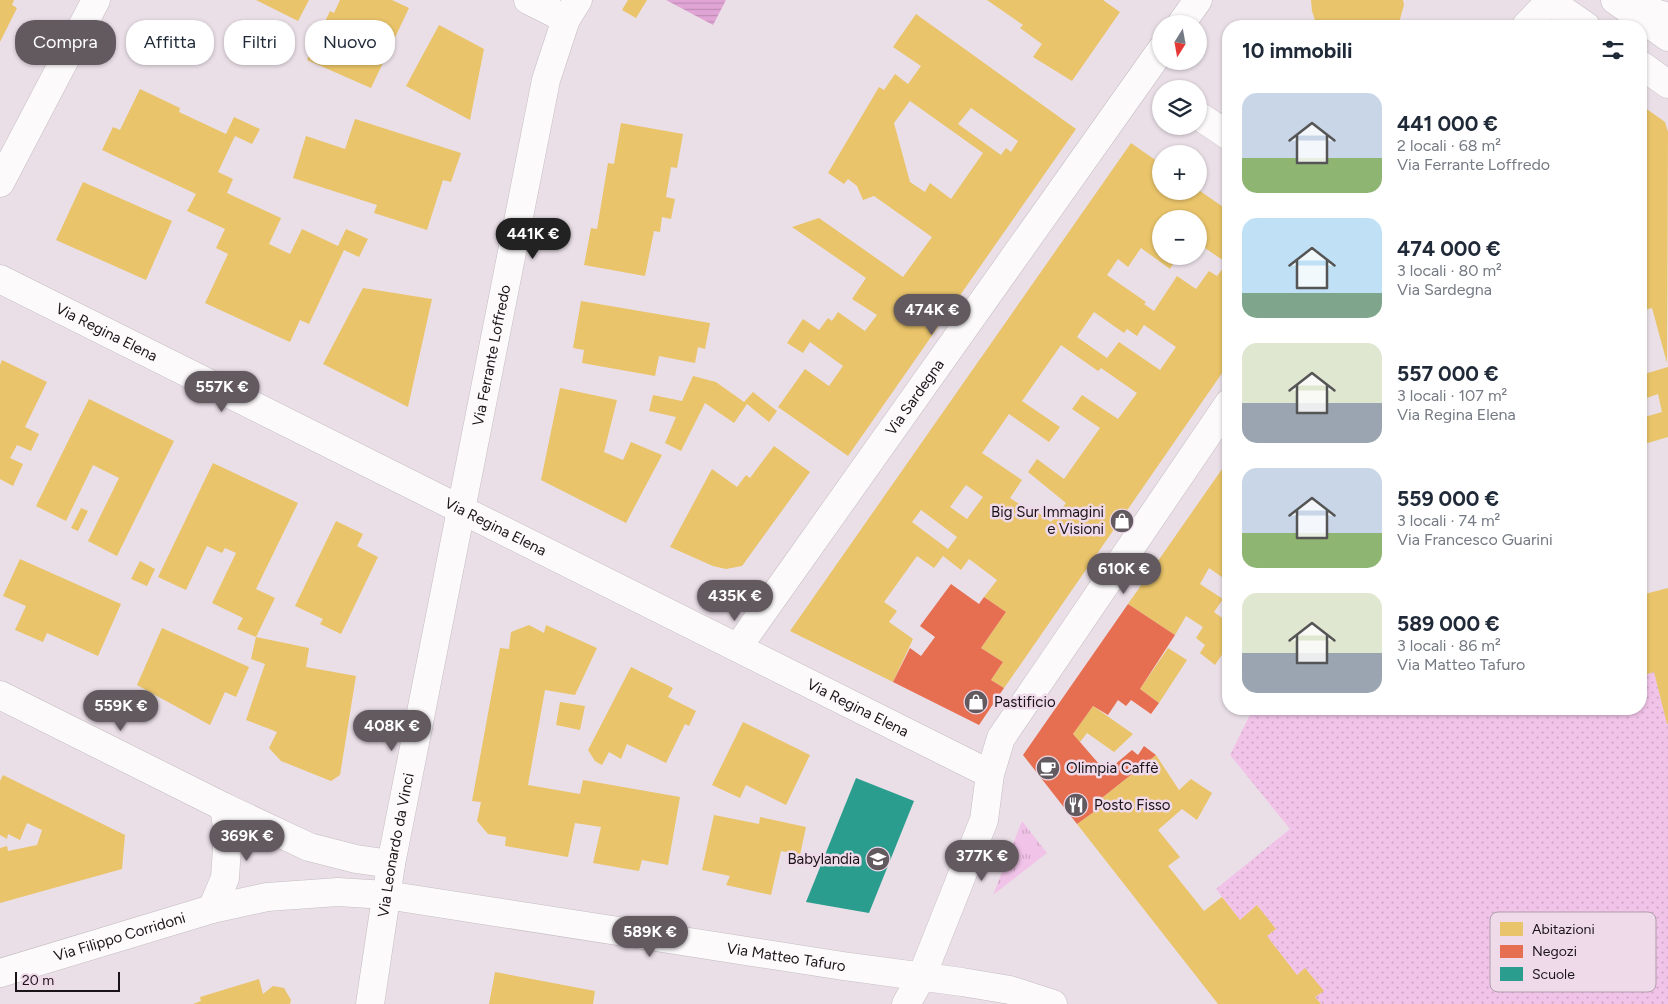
<!DOCTYPE html>
<html lang="it">
<meta charset="utf-8">
<style>
body{margin:0;font-family:Figtree,sans-serif;background:#f6f6f7;color:#1f2937;height:100vh;display:flex;flex-direction:column;font-size:19px;white-space:nowrap}
*{box-sizing:border-box;margin:0}
p{font-size:16px;color:#747a83}
.icon{flex:none;width:28px;height:28px;fill:none;stroke:currentColor;stroke-width:2;stroke-linecap:round;stroke-linejoin:round}
.map{position:relative;flex:1;overflow:hidden}
.side{position:absolute;left:1222px;top:20px;width:425px;height:695px;display:flex;flex-direction:column;background:#fff;border-radius:20px;box-shadow:0 1px 4px #0004}
.side>*{flex:none}
.guide{position:absolute;left:15px;top:20px;width:475px;height:45px;display:flex;gap:10px}
.needle{width:32px;rotate:191deg}
.fabs{position:absolute;left:1152px;top:15px;display:grid;gap:10px}
.fabs a{display:grid;place-items:center;width:55px;height:55px;border-radius:50%;background:#fff;box-shadow:0 1px 4px #0004;font-size:25px}
.scale{position:absolute;left:15px;bottom:12px;width:105px;box-sizing:border-box;padding-left:5px;border:2px solid #1a1318;border-top:0;font-size:14px;line-height:18px;white-space:nowrap;color:#1a1318;-webkit-text-stroke:4px #efdaea;paint-order:stroke}
.price{position:absolute;translate:-50% -42px;padding:0 11px;border-radius:18px;background:#635a60;color:#fff;font-size:16px;line-height:32px;filter:drop-shadow(0 1px 2px #0008)}
.price::after{content:'';position:absolute;left:50%;top:30px;width:15px;height:11px;margin-left:-8px;background:inherit;clip-path:polygon(0 0,100% 0,50% 100%)}
.price.current{background:#222;color:#fff}
ul{padding:0;list-style:none}
li{display:flex;align-items:center;gap:15px;height:125px;padding:0 20px}
li span{display:grid;place-items:center;flex:none;width:140px;height:100px;border-radius:15px;color:#555}
li>.icon{margin-inline-start:auto}
span .icon{width:60px;height:60px;fill:#fffc;stroke-width:1}
li b{font-size:21px}
h2{display:flex;justify-content:space-between;align-items:center;height:60px;padding:0 20px;font-size:21px}
.chip{padding:0 18px;border-radius:20px;background:#fff;box-shadow:0 1px 4px #0004;font-size:18px;line-height:45px}
.chip.current{background:#635a60;color:#fff}
.map>svg:first-child{display:block}
.grass{fill:url(#grass-tufts)}
.garden{fill:url(#garden-dots)}
.water{fill:url(#water-rules)}
.homes{fill:#e9c46a;fill-rule:evenodd}
.shops{fill:#e76f51}
.schools{fill:#2a9d8f}
.lines{fill:none;stroke-linecap:round;stroke-linejoin:round}
.minor-casing{stroke:#c5bcc2;stroke-width:29}
.tertiary-casing{stroke:#c5bcc2;stroke-width:29}
.minor{stroke:#fcfafb;stroke-width:28}
.tertiary{stroke:#fcfafb;stroke-width:28}
.labels{text-anchor:middle;dominant-baseline:central;stroke-width:5;stroke-linejoin:round;paint-order:stroke}
.street-label{font-size:15px;fill:#1a1318;stroke:#efdaea}
.poi-label{font-size:15px;fill:#1a1318;stroke:#efdaea;text-anchor:start}
.key{fill:#efdaea;stroke:#af9eab;stroke-width:1}
.key-label{font-size:14px;fill:#1a1318}
</style>
<div class="map">
<svg width="1668" height="1004" viewBox="0 0 1668 1004">
<defs>
<pattern id="grass-tufts" width="24" height="20" patternUnits="userSpaceOnUse" patternTransform="scale(1.25)"><rect width="24" height="20" fill="#f1c3e8"/><path d="M3 7l-1-3M5 7V3M7 7l1-3M15 17l-1-3M17 17v-4M19 17l1-3" fill="none" stroke="#cea7c6"/></pattern>
<pattern id="garden-dots" width="8" height="8" patternUnits="userSpaceOnUse" patternTransform="scale(1.25)"><rect width="8" height="8" fill="#f1c3e8"/><path d="M2 2h.1M6 6h.1" fill="none" stroke="#cea7c6" stroke-width="1.8" stroke-linecap="round"/></pattern>
<pattern id="water-rules" width="6" height="5" patternUnits="userSpaceOnUse" patternTransform="scale(1.25)"><rect width="6" height="5" fill="#e0a5d5"/><path d="M0 2.5h6" fill="none" stroke="#c08db6"/></pattern>
</defs>
<rect width="100%" height="100%" fill="#eadfe7"/>
<path class="grass" d="M 1022,821 L 1047,853 L 993,895 Z"/>
<path class="garden" d="M 1654,672 L 1668,726 L 1668,1004 L 1321,1004 L 1315,997 L 1323,991 L 1306,969 L 1297,975 L 1267,936 L 1276,929 L 1257,905 L 1240,920 L 1216,889 L 1290,829 L 1230,755 L 1253,709 L 1641,709 L 1641,676 Z"/>
<path class="water" d="M 666,0 L 726,0 L 713,25 Z"/>
<path class="homes" d="M 0,0 L 14,0 L 12,5 L 17,8 L 0,42 Z
M 256,0 L 309,0 L 298,21 Z
M 340,0 L 392,0 L 409,8 L 371,88 L 307,60 L 330,11 L 334,13 Z
M 628,0 L 647,0 L 636,18 L 622,10 Z
M 987,0 L 1103,0 L 1120,12 L 1072,81 L 1033,57 L 1042,44 L 1020,28 L 1023,25 Z
M 1311,0 L 1403,0 L 1404,5 L 1398,26 L 1317,26 L 1312,11 Z
M 916,14 L 1076,129 L 848,456 L 778,407 L 805,369 L 829,386 L 843,366 L 810,342 L 803,353 L 787,343 L 803,319 L 819,330 L 828,318 L 832,321 L 838,312 L 865,331 L 877,315 L 852,299 L 866,278 L 792,227 L 819,218 L 903,277 L 932,237 L 874,196 L 863,200 L 857,186 L 848,179 L 844,184 L 828,173 L 879,87 L 884,90 L 895,74 L 908,84 L 921,66 L 893,47 ZM 910,101 L 983,153 L 951,199 L 930,183 L 925,192 L 910,182 L 894,123 ZM 971,108 L 1018,141 L 1011,152 L 1006,148 L 1001,155 L 958,124 Z
M 439,25 L 484,49 L 470,120 L 406,86 Z
M 140,89 L 180,108 L 179,112 L 226,134 L 234,117 L 260,129 L 252,144 L 235,136 L 218,172 L 233,179 L 227,193 L 281,218 L 269,244 L 290,254 L 302,229 L 338,246 L 346,229 L 368,239 L 359,257 L 344,250 L 309,324 L 300,320 L 290,342 L 205,303 L 228,254 L 216,248 L 225,229 L 187,211 L 196,194 L 102,150 L 113,127 L 120,130 Z
M 1641,105 L 1665,122 L 1668,132 L 1667,363 L 1652,308 L 1641,311 Z
M 355,119 L 461,153 L 451,182 L 443,180 L 427,230 L 374,213 L 377,205 L 293,178 L 306,136 L 345,149 Z
M 621,123 L 683,134 L 677,168 L 671,167 L 666,197 L 675,199 L 671,219 L 662,217 L 660,232 L 654,231 L 645,276 L 584,265 L 591,228 L 597,229 L 608,163 L 614,164 Z
M 1131,143 L 1161,164 L 1161,191 L 1200,191 L 1229,211 L 1229,363 L 1009,681 L 1004,688 L 991,680 L 1003,662 L 981,648 L 1006,612 L 984,597 L 997,580 L 969,559 L 961,570 L 943,556 L 934,568 L 917,556 L 884,602 L 897,611 L 889,622 L 913,639 L 893,682 L 790,631 ZM 1161,219 L 1199,219 L 1199,251 L 1202,246 L 1227,263 L 1217,276 L 1209,271 L 1196,289 L 1177,276 L 1154,311 L 1144,304 L 1146,302 L 1107,275 L 1118,259 L 1128,267 L 1141,248 L 1170,269 L 1178,256 L 1161,256 ZM 1094,312 L 1124,333 L 1127,329 L 1137,336 L 1144,325 L 1176,347 L 1160,370 L 1119,342 L 1107,358 L 1077,337 ZM 1061,345 L 1098,371 L 1101,368 L 1137,393 L 1118,419 L 1082,395 L 1072,409 L 1100,428 L 1064,479 L 1037,459 L 1028,472 L 1066,503 L 1051,522 L 1033,509 L 1031,512 L 1010,498 L 1022,480 L 982,453 L 1009,414 L 1049,442 L 1060,427 L 1022,401 ZM 966,485 L 983,497 L 967,519 L 950,507 ZM 921,510 L 957,537 L 948,549 L 912,522 Z
M 83,182 L 172,221 L 146,280 L 56,240 Z
M 363,288 L 432,299 L 408,407 L 323,364 Z
M 581,301 L 710,323 L 705,349 L 698,347 L 695,363 L 659,356 L 655,376 L 582,363 L 584,350 L 573,348 Z
M 2,360 L 47,382 L 25,427 L 39,434 L 31,451 L 17,445 L 10,458 L 23,464 L 13,486 L 0,479 L 0,365 Z
M 1668,367 L 1668,437 L 1641,445 L 1641,418 L 1662,412 L 1658,394 L 1641,400 L 1641,375 Z
M 693,376 L 716,382 L 744,402 L 753,392 L 777,411 L 769,422 L 747,404 L 734,423 L 705,403 L 681,451 L 665,443 L 676,417 L 649,411 L 653,395 L 682,401 Z
M 560,388 L 617,400 L 604,452 L 623,460 L 631,442 L 662,455 L 626,523 L 541,480 Z
M 89,399 L 174,441 L 117,556 L 88,541 L 119,478 L 93,465 L 66,521 L 36,506 Z
M 774,446 L 810,472 L 742,566 L 726,569 L 713,566 L 670,547 L 712,469 L 737,487 L 746,475 L 750,478 Z
M 1229,459 L 1229,582 L 1209,568 L 1200,584 L 1223,599 L 1214,612 L 1229,623 L 1229,644 L 1215,665 L 1200,653 L 1205,645 L 1196,638 L 1203,627 L 1186,616 L 1175,635 L 1128,604 Z
M 213,463 L 298,503 L 256,589 L 275,598 L 256,637 L 237,629 L 243,618 L 212,603 L 236,553 L 225,548 L 222,553 L 207,546 L 186,590 L 158,577 Z
M 81,508 L 88,511 L 78,531 L 71,528 Z
M 336,521 L 363,534 L 357,546 L 378,557 L 341,634 L 320,624 L 323,619 L 295,606 Z
M 20,559 L 121,604 L 98,656 L 47,633 L 43,642 L 15,630 L 26,606 L 3,596 Z
M 140,561 L 155,569 L 147,586 L 131,579 Z
M 1668,588 L 1668,724 L 1667,724 L 1654,672 L 1641,676 L 1641,595 Z
M 529,625 L 544,633 L 546,625 L 597,648 L 575,695 L 545,690 L 528,785 L 580,794 L 583,780 L 680,797 L 668,865 L 642,860 L 639,871 L 593,863 L 601,827 L 575,823 L 568,857 L 505,846 L 506,837 L 488,834 L 477,821 L 481,802 L 472,801 L 500,648 L 509,649 L 511,632 Z
M 162,628 L 249,667 L 236,697 L 225,692 L 210,725 L 137,685 Z
M 256,637 L 309,648 L 306,667 L 356,676 L 340,775 L 331,781 L 281,761 L 269,748 L 277,732 L 246,720 L 265,664 L 251,659 Z
M 1168,648 L 1187,660 L 1159,703 L 1140,689 Z
M 631,667 L 673,688 L 668,697 L 696,711 L 689,726 L 685,724 L 666,763 L 627,744 L 621,759 L 609,752 L 602,765 L 595,761 L 588,750 Z
M 560,702 L 585,706 L 580,730 L 556,725 Z
M 1093,706 L 1133,734 L 1114,752 L 1087,733 L 1080,742 L 1073,734 Z
M 743,722 L 810,755 L 786,805 L 746,785 L 740,798 L 712,785 Z
M 1156,755 L 1179,790 L 1191,779 L 1212,793 L 1197,820 L 1182,809 L 1158,830 L 1180,857 L 1168,866 L 1204,911 L 1222,897 L 1240,920 L 1257,905 L 1276,929 L 1267,936 L 1297,975 L 1305,968 L 1324,991 L 1315,997 L 1321,1004 L 1218,1004 L 1077,824 L 1102,806 L 1098,801 Z
M 3,775 L 125,835 L 122,869 L 0,903 L 0,848 L 7,846 L 8,851 L 37,845 L 42,830 L 27,823 L 20,840 L 8,834 L 7,839 L 0,835 L 0,781 Z
M 714,815 L 759,824 L 760,817 L 806,827 L 800,855 L 781,851 L 771,895 L 726,885 L 730,876 L 702,870 Z
M 495,972 L 595,991 L 593,1004 L 489,1004 Z
M 259,979 L 263,994 L 273,986 L 284,988 L 291,1000 L 290,1004 L 193,1004 L 201,1001 L 200,997 Z"/>
<path class="shops" d="M 951,584 L 979,604 L 984,597 L 1006,612 L 981,648 L 1003,662 L 991,680 L 1004,688 L 979,725 L 893,682 L 910,648 L 921,656 L 935,637 L 920,626 Z
M 1128,604 L 1175,635 L 1140,689 L 1159,703 L 1151,714 L 1131,700 L 1126,706 L 1118,700 L 1108,715 L 1093,706 L 1073,734 L 1106,772 L 1132,750 L 1138,755 L 1144,746 L 1156,755 L 1098,801 L 1102,806 L 1077,824 L 1023,755 Z"/>
<path class="schools" d="M 856,778 L 914,801 L 869,913 L 806,902 Z"/>
<g class="lines">
<g class="minor-casing">
<g id="minor">
<path d="M 528,0 L 566,19"/>
<path d="M 1627,4 L 1668,17"/>
<path d="M 1181,24 L 1198,0"/>
<path d="M 1526,26 L 1550,1"/>
<path d="M 1199,116 L 1229,136"/>
<path d="M 0,183 L 96,0"/>
<path id="s1" d="M 0,279 L 990,774"/>
<path id="s2" d="M 738,647 L 1161,50"/>
<path d="M 0,695 L 224,807 L 309,847 L 356,859 L 391,864"/>
<path d="M 212,909 L 225,878 L 228,833 L 224,807"/>
<path id="s3" d="M 0,973 L 212,909 L 267,897 L 338,892 L 386,895 L 843,966 L 962,982 L 1010,990 L 1053,1004"/>
<path id="s4" d="M 370,1004 L 391,864 L 546,80 L 566,19 L 578,0"/>
<path d="M 906,1004 L 921,978 L 984,820 L 990,774 L 1001,738 L 1229,403"/>
</g>
</g>
<g class="tertiary-casing">
<path id="tertiary" d="M 1548,0 L 1586,26
M 1615,0 L 1668,37
M 1641,65 L 1668,84"/>
</g>
<use href="#minor" class="minor"/>
<use href="#tertiary" class="tertiary"/>
</g>
<defs>
<g id="shop-disc" transform="scale(1.25)"><circle r="9.5" fill="#635a60" stroke="#efdaea"/><path d="M-5-2.5h2.3a2.7 3.5 0 0 1 5.4 0H5L5.5 6h-11ZM-1.5-2.5h3a1.5 2.3 0 0 0-3 0Z" fill="#fff"/></g>
<g id="cafe-disc" transform="scale(1.25)"><circle r="9.5" fill="#635a60" stroke="#efdaea"/><path d="M-5.5-4.5H6V0H3Q3 3.5 0 3.5H-2.5Q-5.5 3.5-5.5 0ZM3-3.2v2h1.7v-2ZM-6 4.5H4V6H-6Z" fill="#fff"/></g>
<g id="restaurant-disc" transform="scale(1.25)"><circle r="9.5" fill="#635a60" stroke="#efdaea"/><path d="M-5-6h1v4h1v-4h1v4h1v-4h1v5L-1.5 .5V6h-2V.5L-5-1ZM5-6V6H3V1.5H1.5Q1.5-4 5-6Z" fill="#fff"/></g>
<g id="school-disc" transform="scale(1.25)"><circle r="9.5" fill="#635a60" stroke="#efdaea"/><path d="M0-5L7-2L0 1L-7-2ZM-4 1L0 2.5L4 1V4Q0 6-4 4Z" fill="#fff"/></g>
</defs>
<g fill-rule="evenodd">
<use href="#shop-disc" x="1122" y="521"/>
<use href="#shop-disc" x="976" y="702"/>
<use href="#cafe-disc" x="1048" y="768"/>
<use href="#restaurant-disc" x="1076" y="805"/>
<use href="#school-disc" x="878" y="859"/>
</g>
<g class="labels">
<g class="street-label">
<text stroke="none"><textPath href="#s1" startOffset="119">Via Regina Elena</textPath></text>
<text stroke="none"><textPath href="#s4" startOffset="660">Via Ferrante Loffredo</textPath></text>
<text stroke="none"><textPath href="#s2" startOffset="306">Via Sardegna</textPath></text>
<text stroke="none"><textPath href="#s1" startOffset="554">Via Regina Elena</textPath></text>
<text stroke="none"><textPath href="#s1" startOffset="959">Via Regina Elena</textPath></text>
<text stroke="none"><textPath href="#s4" startOffset="161">Via Leonardo da Vinci</textPath></text>
<text stroke="none"><textPath href="#s3" startOffset="125">Via Filippo Corridoni</textPath></text>
<text stroke="none"><textPath href="#s3" startOffset="802">Via Matteo Tafuro</textPath></text>
</g>
<g class="poi-label">
<text x="1104" y="512" text-anchor="end">Big Sur Immagini<tspan x="1104" dy="17">e Visioni</tspan></text>
<text x="994" y="702">Pastificio</text>
<text x="1066" y="768">Olimpia Caffè</text>
<text x="1094" y="805">Posto Fisso</text>
<text x="860" y="859" text-anchor="end">Babylandia</text>
</g>
</g>
<rect x="1490" y="912" width="166" height="80" rx="8" class="key"/>
<rect x="1500" y="922" width="23" height="14" fill="#e9c46a"/>
<rect x="1500" y="945" width="23" height="13" fill="#e76f51"/>
<rect x="1500" y="967" width="23" height="14" fill="#2a9d8f"/>
<g class="key-label">
<text x="1532" y="934">Abitazioni</text>
<text x="1532" y="956">Negozi</text>
<text x="1532" y="979">Scuole</text>
</g>
</svg>
<div class="fabs">
<a><svg class="needle" viewBox="-14 -14 28 28"><path d="M0-13l5 13h-10z" fill="#e53935"/><path d="M0 13l5-13h-10z" fill="#747a83"/></svg></a>
<a><svg class="icon" aria-label="layers" viewBox="0 0 24 24"><path d="M12 4l9 5-9 5-9-5zM3 14l9 5 9-5"/></svg></a>
<a>+</a>
<a>−</a>
</div>
<div class="scale">20 m</div>
<b class="price current" style="left:533px;top:260px">441K €</b>
<b class="price" style="left:932px;top:336px">474K €</b>
<b class="price" style="left:222px;top:413px">557K €</b>
<b class="price" style="left:1124px;top:595px">610K €</b>
<b class="price" style="left:735px;top:622px">435K €</b>
<b class="price" style="left:121px;top:732px">559K €</b>
<b class="price" style="left:392px;top:752px">408K €</b>
<b class="price" style="left:247px;top:862px">369K €</b>
<b class="price" style="left:982px;top:882px">377K €</b>
<b class="price" style="left:650px;top:958px">589K €</b>
<div class="guide">
<a class="chip current">Compra</a>
<a class="chip">Affitta</a>
<a class="chip">Filtri</a>
<a class="chip">Nuovo</a>
</div>
<section class="side">
<h2>10 immobili<svg class="icon" aria-label="filters" viewBox="0 0 24 24"><path d="M4 7h16M4 17h16"/><circle cx="9" cy="7" r="2"/><circle cx="15" cy="17" r="2"/></svg></h2>
<ul>
<li><span style="background:linear-gradient(#c9d6e8 65%,#8fb573 0)"><svg class="icon" aria-label="home" viewBox="0 0 24 24"><path d="M3 11l9-7 9 7M6 9v11h12V9"/></svg></span><div><b>441 000 €</b><p>2 locali · 68 m²</p><p>Via Ferrante Loffredo</p></div></li>
<li><span style="background:linear-gradient(#bfe0f5 75%,#7fa58c 0)"><svg class="icon" aria-label="home" viewBox="0 0 24 24"><path d="M3 11l9-7 9 7M6 9v11h12V9"/></svg></span><div><b>474 000 €</b><p>3 locali · 80 m²</p><p>Via Sardegna</p></div></li>
<li><span style="background:linear-gradient(#dfe7d0 60%,#9aa5b1 0)"><svg class="icon" aria-label="home" viewBox="0 0 24 24"><path d="M3 11l9-7 9 7M6 9v11h12V9"/></svg></span><div><b>557 000 €</b><p>3 locali · 107 m²</p><p>Via Regina Elena</p></div></li>
<li><span style="background:linear-gradient(#c9d6e8 65%,#8fb573 0)"><svg class="icon" aria-label="home" viewBox="0 0 24 24"><path d="M3 11l9-7 9 7M6 9v11h12V9"/></svg></span><div><b>559 000 €</b><p>3 locali · 74 m²</p><p>Via Francesco Guarini</p></div></li>
<li><span style="background:linear-gradient(#dfe7d0 60%,#9aa5b1 0)"><svg class="icon" aria-label="home" viewBox="0 0 24 24"><path d="M3 11l9-7 9 7M6 9v11h12V9"/></svg></span><div><b>589 000 €</b><p>3 locali · 86 m²</p><p>Via Matteo Tafuro</p></div></li>
</ul>
</section>
</div>
